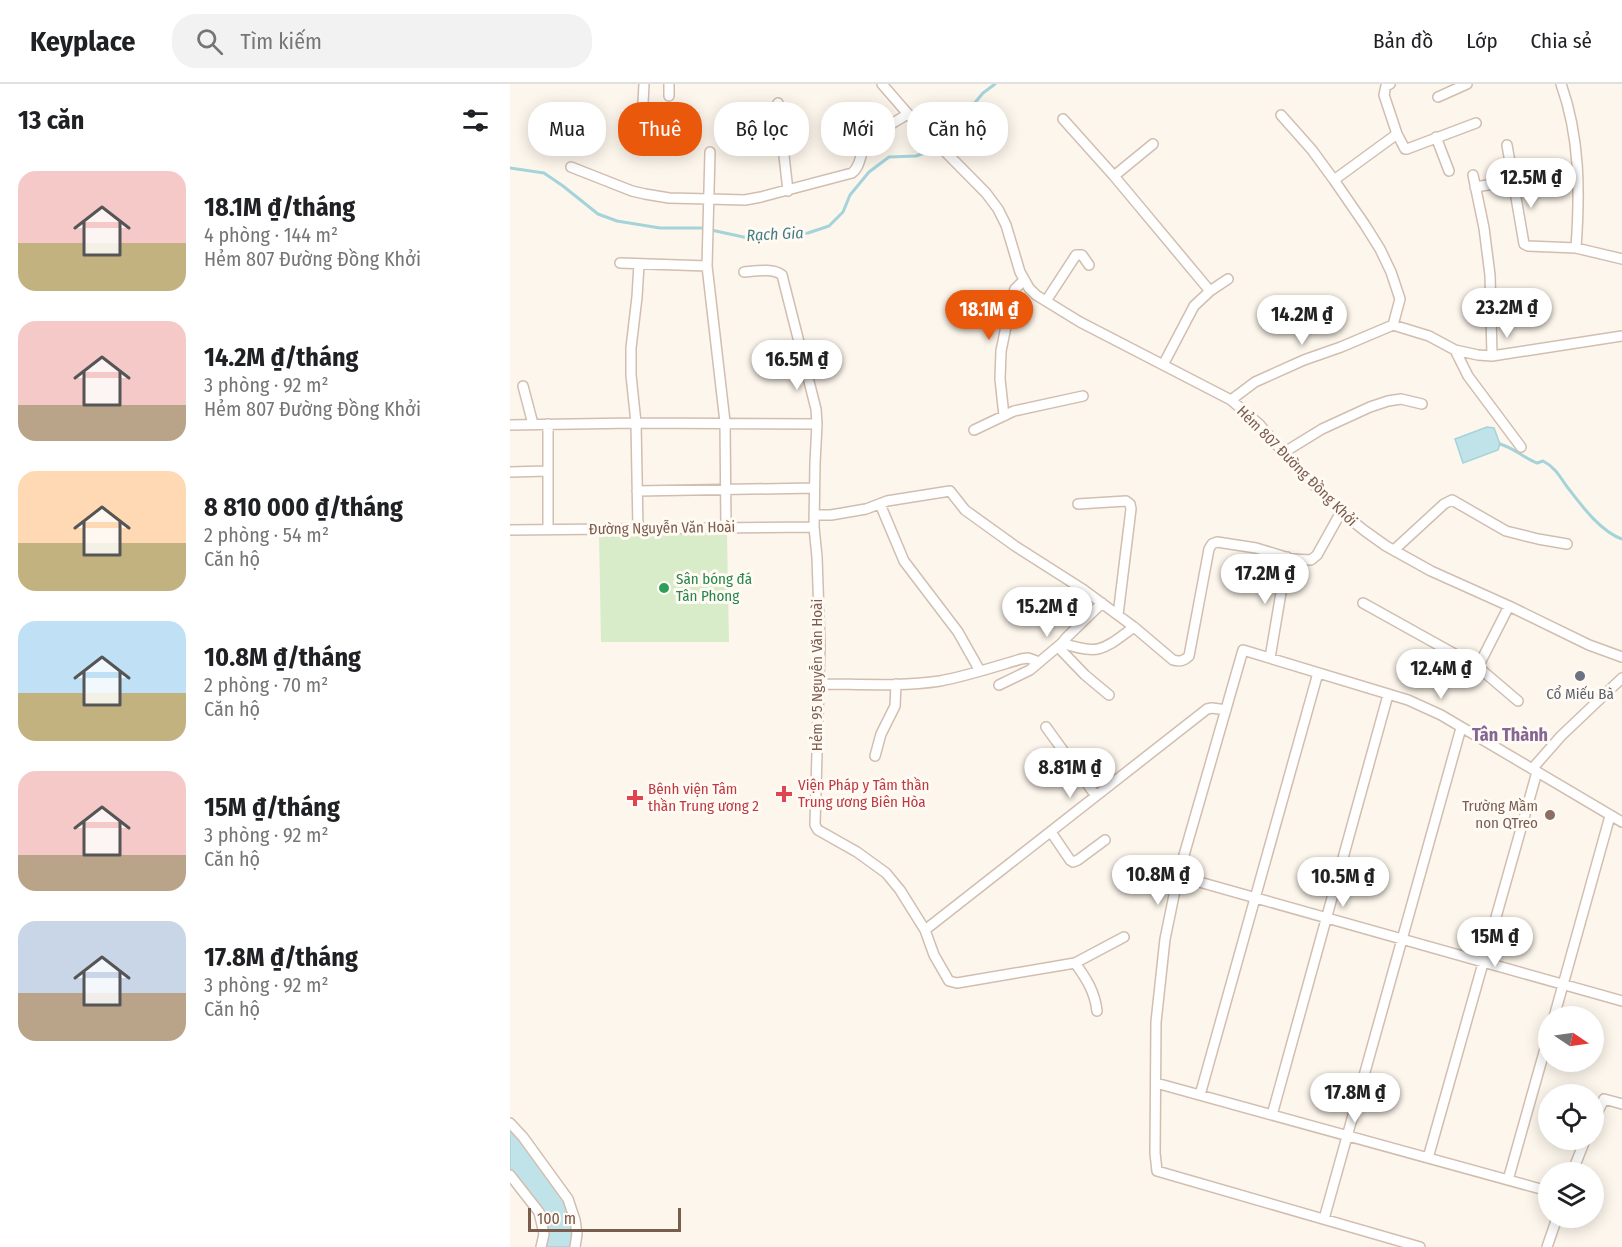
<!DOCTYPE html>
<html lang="vi">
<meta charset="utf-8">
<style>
body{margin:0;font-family:"Fira Sans Condensed",sans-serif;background:#f2f2f2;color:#202124;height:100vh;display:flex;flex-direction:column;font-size:22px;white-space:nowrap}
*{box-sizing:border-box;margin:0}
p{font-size:20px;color:#757577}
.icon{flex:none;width:33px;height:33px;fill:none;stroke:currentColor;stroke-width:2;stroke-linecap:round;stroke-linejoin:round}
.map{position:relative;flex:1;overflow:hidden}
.panel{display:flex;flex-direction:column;background:#fff;width:510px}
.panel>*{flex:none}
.top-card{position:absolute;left:18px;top:18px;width:570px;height:54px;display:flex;gap:12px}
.needle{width:39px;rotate:103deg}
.controls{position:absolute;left:1028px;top:922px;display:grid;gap:12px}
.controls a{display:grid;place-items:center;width:66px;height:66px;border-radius:50%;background:#fff;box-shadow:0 3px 15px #0003;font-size:30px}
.scale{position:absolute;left:18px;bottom:15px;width:153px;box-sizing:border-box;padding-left:6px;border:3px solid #7a5c4d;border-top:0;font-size:16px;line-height:21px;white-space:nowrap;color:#7a5c4d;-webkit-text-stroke:4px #fffaf3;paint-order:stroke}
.price{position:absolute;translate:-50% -51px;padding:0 14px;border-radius:21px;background:#fff;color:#222;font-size:20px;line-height:39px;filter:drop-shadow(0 2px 3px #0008)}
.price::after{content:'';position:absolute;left:50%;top:36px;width:18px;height:14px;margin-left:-9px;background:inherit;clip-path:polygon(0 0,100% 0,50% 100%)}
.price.on{background:#ea580c;color:#fff}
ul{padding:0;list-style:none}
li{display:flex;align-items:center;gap:18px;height:150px;padding:0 18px}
li span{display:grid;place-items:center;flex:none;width:168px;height:120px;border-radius:18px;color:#555}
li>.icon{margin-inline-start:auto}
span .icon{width:72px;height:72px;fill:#fffc;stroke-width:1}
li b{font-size:26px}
h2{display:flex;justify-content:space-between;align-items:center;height:72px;padding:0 18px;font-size:26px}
.chip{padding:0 21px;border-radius:24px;background:#fff;box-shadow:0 3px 15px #0003;font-size:21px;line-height:54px}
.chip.on{background:#ea580c;color:#fff}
header{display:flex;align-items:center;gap:36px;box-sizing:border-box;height:84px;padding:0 30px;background:#fff;border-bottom:2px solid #e0e0e0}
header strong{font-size:28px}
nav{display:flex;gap:33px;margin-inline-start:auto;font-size:21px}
.search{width:420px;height:54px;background:#f2f2f2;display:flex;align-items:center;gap:15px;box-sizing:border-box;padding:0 21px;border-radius:24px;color:#757577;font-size:22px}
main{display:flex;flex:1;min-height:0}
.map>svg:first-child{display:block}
.green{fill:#d8ecc9}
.water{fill:#bfe3e8;stroke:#a5d3da;stroke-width:1.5}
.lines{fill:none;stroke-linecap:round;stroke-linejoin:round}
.stream{stroke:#a5d3da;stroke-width:3}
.street-casing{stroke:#d1beb0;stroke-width:12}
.street{stroke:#fff;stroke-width:9}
.leisure-dot{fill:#2e9e5b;stroke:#fffaf3;stroke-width:2}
.worship-dot{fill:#6b7280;stroke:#fffaf3;stroke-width:2}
.health-dot{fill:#e0444e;stroke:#fffaf3;stroke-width:2}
.education-dot{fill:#8d6e63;stroke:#fffaf3;stroke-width:2}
.labels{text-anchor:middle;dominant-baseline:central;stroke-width:6;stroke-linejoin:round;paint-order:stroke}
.street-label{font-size:15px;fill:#7a5c4d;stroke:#fffaf3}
.leisure-label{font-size:15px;fill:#27864d;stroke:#fffaf3;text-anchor:start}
.worship-label{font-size:15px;fill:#5b616d;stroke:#fffaf3}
.health-label{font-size:15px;fill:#be3a42;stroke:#fffaf3;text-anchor:start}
.education-label{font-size:15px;fill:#785e54;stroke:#fffaf3;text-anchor:end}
.water-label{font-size:16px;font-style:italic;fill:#437c86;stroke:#fffaf3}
.quarter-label{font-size:18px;font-weight:bold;fill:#846695;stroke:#fffaf3}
</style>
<header>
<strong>Keyplace</strong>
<div class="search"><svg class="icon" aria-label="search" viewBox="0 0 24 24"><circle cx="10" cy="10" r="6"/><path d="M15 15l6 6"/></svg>Tìm kiếm</div>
<nav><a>Bản đồ</a><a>Lớp</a><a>Chia sẻ</a></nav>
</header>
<main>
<section class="panel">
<h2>13 căn<svg class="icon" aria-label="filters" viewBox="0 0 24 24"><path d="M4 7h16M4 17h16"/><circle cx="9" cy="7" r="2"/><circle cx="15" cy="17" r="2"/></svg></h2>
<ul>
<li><span style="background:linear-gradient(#f6c9c9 60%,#c2b280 0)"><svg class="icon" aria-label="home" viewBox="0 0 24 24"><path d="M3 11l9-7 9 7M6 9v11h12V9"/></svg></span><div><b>18.1M ₫/tháng</b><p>4 phòng · 144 m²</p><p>Hẻm 807 Đường Đồng Khởi</p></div></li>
<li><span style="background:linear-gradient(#f6c9c9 70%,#b9a48a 0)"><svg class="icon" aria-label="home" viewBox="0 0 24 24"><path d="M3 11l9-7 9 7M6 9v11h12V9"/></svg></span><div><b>14.2M ₫/tháng</b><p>3 phòng · 92 m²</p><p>Hẻm 807 Đường Đồng Khởi</p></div></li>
<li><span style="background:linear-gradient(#ffd9b3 60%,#c2b280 0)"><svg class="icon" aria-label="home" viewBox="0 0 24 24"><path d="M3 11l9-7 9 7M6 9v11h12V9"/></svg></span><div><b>8 810 000 ₫/tháng</b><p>2 phòng · 54 m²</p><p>Căn hộ</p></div></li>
<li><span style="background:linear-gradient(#bfe0f5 60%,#c2b280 0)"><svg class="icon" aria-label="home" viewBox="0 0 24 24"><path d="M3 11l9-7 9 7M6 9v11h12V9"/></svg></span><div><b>10.8M ₫/tháng</b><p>2 phòng · 70 m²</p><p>Căn hộ</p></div></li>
<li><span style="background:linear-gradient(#f6c9c9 70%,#b9a48a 0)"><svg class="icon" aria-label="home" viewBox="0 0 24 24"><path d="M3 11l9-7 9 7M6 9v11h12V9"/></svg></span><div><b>15M ₫/tháng</b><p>3 phòng · 92 m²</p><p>Căn hộ</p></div></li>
<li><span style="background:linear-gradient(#c9d6e8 60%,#b9a48a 0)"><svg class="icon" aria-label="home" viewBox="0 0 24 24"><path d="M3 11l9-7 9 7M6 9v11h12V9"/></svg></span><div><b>17.8M ₫/tháng</b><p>3 phòng · 92 m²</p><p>Căn hộ</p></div></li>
</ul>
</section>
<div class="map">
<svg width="1112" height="1163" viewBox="0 0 1112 1163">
<rect width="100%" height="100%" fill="#fdf6ec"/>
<path class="green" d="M 217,449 L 219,558 L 91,558 L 89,451 Z"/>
<path class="water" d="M 977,343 L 984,344 L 990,360 L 988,366 L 953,379 L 945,355 Z
M 0,1044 C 17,1062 56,1111 61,1134 C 64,1144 63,1153 61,1163 L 35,1163 L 37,1153 L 13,1101 L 0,1085 Z"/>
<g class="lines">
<path class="stream" d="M 0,84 L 34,89 L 53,102 L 88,130 L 107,137 L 150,144 L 192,144 L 238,154 L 298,149 L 319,142 L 333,128 L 340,111 L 359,88 L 379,73 L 406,72 L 417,68 L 442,46 L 473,9 L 485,0
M 990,360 C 1004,364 1014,374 1027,379 L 1033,377 C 1045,383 1050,393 1058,404 C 1071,421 1091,448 1112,455"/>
<g class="street-casing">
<path id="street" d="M 372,0 L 398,30 L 476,109 L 488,125 L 496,141 L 510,188 L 519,204 L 526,211 L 570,238 L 721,316 L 749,340 L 784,381 L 831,428 L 855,447 L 876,462 L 921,487 L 999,522 L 1079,561 L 1112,573
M 880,0 L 876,2 L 874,11 L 887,50 L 824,96 L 855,141 L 870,165 L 881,188 L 890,215 L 883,241
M 1051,0 C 1070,53 1070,108 1066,164 L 1112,175
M 159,12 L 159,0
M 928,13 L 957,0
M 268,19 L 278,107
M 771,31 L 802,66 L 824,96
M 553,35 L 604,92 L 700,207
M 132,37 L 134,0
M 887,50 L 895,65 L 897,65 L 966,39
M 926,53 L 939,87
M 997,61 L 1014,160 L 1018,162 L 1066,164
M 200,68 L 197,182 L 215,338 L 216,443
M 61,83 L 122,107 L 135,110 L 159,114 L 199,115 L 235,116 L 251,113 L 342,89 C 351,82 349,72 355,63 C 365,48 383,39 398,30
M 963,91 L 974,144 L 980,191 L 982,272
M 604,92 L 643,60
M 965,103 L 1003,97
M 110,179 L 197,182
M 234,188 C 246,187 263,184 272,191 L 306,325 L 307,340 L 305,379 L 304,443 L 307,473 L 310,561 L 305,741 L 308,746 L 347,768 L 376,789 L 390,806 L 415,846 L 424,871 L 439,897 L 447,899 L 565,879 C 576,894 585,908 587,927
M 536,217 L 566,171 L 572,171 L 579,181
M 945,266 L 958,292 L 1011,363
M 653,281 L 684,222 L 700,207 L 718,195
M 13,302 L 23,340
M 721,316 L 745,298 L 794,276 L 831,263 L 883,241 L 919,252 L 945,266 L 968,271 L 982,272 L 1112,252
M 494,332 L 490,295 L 491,267 L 502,213 L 505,205 L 514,196
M 38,340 L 38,445
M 0,341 L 126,339 L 307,340
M 464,346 L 504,327 L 573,312
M 773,369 L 812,345 L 860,323 L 878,317 L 891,315 L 912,320
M 0,388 L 38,387
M 127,407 L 304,404
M 370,420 L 394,477 L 448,548 L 470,587
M 568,420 L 616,417 L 620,420 L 621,425 L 608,531
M 304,431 L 321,431 L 356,425 L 377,417 L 440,407 L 455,426 L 505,462 L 574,506 L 624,543 L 663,576 C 670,578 674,577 679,572 L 699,465 L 702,460 L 707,458 L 746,464 L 782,475 L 801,476 L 807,471 L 831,428
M 128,444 L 126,339 L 121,291 L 121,264 L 127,213 L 129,180
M 0,446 L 304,443
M 884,466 L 934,420 L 942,416 L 996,447 L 1028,455 L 1057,460
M 853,519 L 968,583 L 1008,617
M 552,559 C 590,572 594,565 624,543
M 548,563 L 575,591 L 599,611
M 760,574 L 777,473
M 968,583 L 999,522
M 309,600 C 348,600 390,603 430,597 C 457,592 484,583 511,575 L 518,574 L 529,578
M 489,601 L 520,586 L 552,559 L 557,553 L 592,519
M 536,643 L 586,712
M 365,672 L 371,650 L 385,622 L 386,600
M 1022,685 L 1051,652 L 1112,594
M 541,748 L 560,776 L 563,778 L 568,776 L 595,756
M 668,792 L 1112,917
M 415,846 L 697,625 L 702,624 L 716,626
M 565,879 L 614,853
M 1044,933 L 1100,732
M 646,999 L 1038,1107
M 690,1011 L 808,589
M 762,1031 L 878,611
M 1083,1038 L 1094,1015 L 1112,1020
M 0,1039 L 13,1053 L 58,1115 L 65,1136 L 67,1150 L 65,1163
M 918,1074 L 1027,688
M 1062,1089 L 1075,1056
M 0,1091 L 29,1128 L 34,1150 L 31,1163
M 998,1096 L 1038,954
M 814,1135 L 951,644
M 910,1163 L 647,1087 L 645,1069 L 646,938 L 655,855 L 668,792 L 733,566 L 898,616 L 931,631 L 1112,738
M 1037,1163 L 1047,1134"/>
</g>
<use href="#street" class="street"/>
</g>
<circle class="leisure-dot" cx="154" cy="504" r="6"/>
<circle class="worship-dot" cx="1070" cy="592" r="6"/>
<g class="health-dot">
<path d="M271 701h6v6h6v6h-6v6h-6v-6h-6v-6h6z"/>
<path d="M122 705h6v6h6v6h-6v6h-6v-6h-6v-6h6z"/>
</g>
<circle class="education-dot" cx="1040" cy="731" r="6"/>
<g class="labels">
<g class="street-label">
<text transform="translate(787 382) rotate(45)">Hẻm 807 Đường Đồng Khởi</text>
<text transform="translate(152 444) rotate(-1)">Đường Nguyễn Văn Hoài</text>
<text transform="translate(307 591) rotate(-90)">Hẻm 95 Nguyễn Văn Hoài</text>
</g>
<g class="leisure-label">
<text x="166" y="495">Sân bóng đá<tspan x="166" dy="17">Tân Phong</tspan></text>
</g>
<g class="worship-label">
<text x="1070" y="610">Cổ Miếu Bà</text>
</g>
<g class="health-label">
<text x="288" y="701">Viện Pháp y Tâm thần<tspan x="288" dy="17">Trung ương Biên Hòa</tspan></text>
<text x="138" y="705">Bệnh viện Tâm<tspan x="138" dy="17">thần Trung ương 2</tspan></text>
</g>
<g class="education-label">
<text x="1028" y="722">Trường Mầm<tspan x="1028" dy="17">non QTreo</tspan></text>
</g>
<g class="water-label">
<text transform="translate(265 150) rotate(-3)">Rạch Gia</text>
</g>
<g class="quarter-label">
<text x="1000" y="651">Tân Thành</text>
</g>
</g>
</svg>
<div class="controls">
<a><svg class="needle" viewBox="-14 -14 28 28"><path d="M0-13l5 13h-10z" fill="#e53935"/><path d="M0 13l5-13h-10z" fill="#757577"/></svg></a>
<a><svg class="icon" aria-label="locate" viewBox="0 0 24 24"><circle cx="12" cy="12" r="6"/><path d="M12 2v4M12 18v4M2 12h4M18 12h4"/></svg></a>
<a><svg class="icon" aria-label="layers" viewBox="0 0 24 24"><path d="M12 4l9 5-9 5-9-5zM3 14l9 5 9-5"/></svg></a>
</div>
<div class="scale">100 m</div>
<b class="price" style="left:1021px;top:125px">12.5M ₫</b>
<b class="price" style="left:997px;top:255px">23.2M ₫</b>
<b class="price on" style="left:479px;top:257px">18.1M ₫</b>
<b class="price" style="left:792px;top:262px">14.2M ₫</b>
<b class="price" style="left:287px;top:307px">16.5M ₫</b>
<b class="price" style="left:755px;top:521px">17.2M ₫</b>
<b class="price" style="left:537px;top:554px">15.2M ₫</b>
<b class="price" style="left:931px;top:616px">12.4M ₫</b>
<b class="price" style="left:560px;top:715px">8.81M ₫</b>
<b class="price" style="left:648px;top:822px">10.8M ₫</b>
<b class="price" style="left:833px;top:824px">10.5M ₫</b>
<b class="price" style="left:985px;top:884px">15M ₫</b>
<b class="price" style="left:845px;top:1040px">17.8M ₫</b>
<div class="top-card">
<a class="chip">Mua</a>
<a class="chip on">Thuê</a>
<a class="chip">Bộ lọc</a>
<a class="chip">Mới</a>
<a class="chip">Căn hộ</a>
</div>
</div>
</main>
